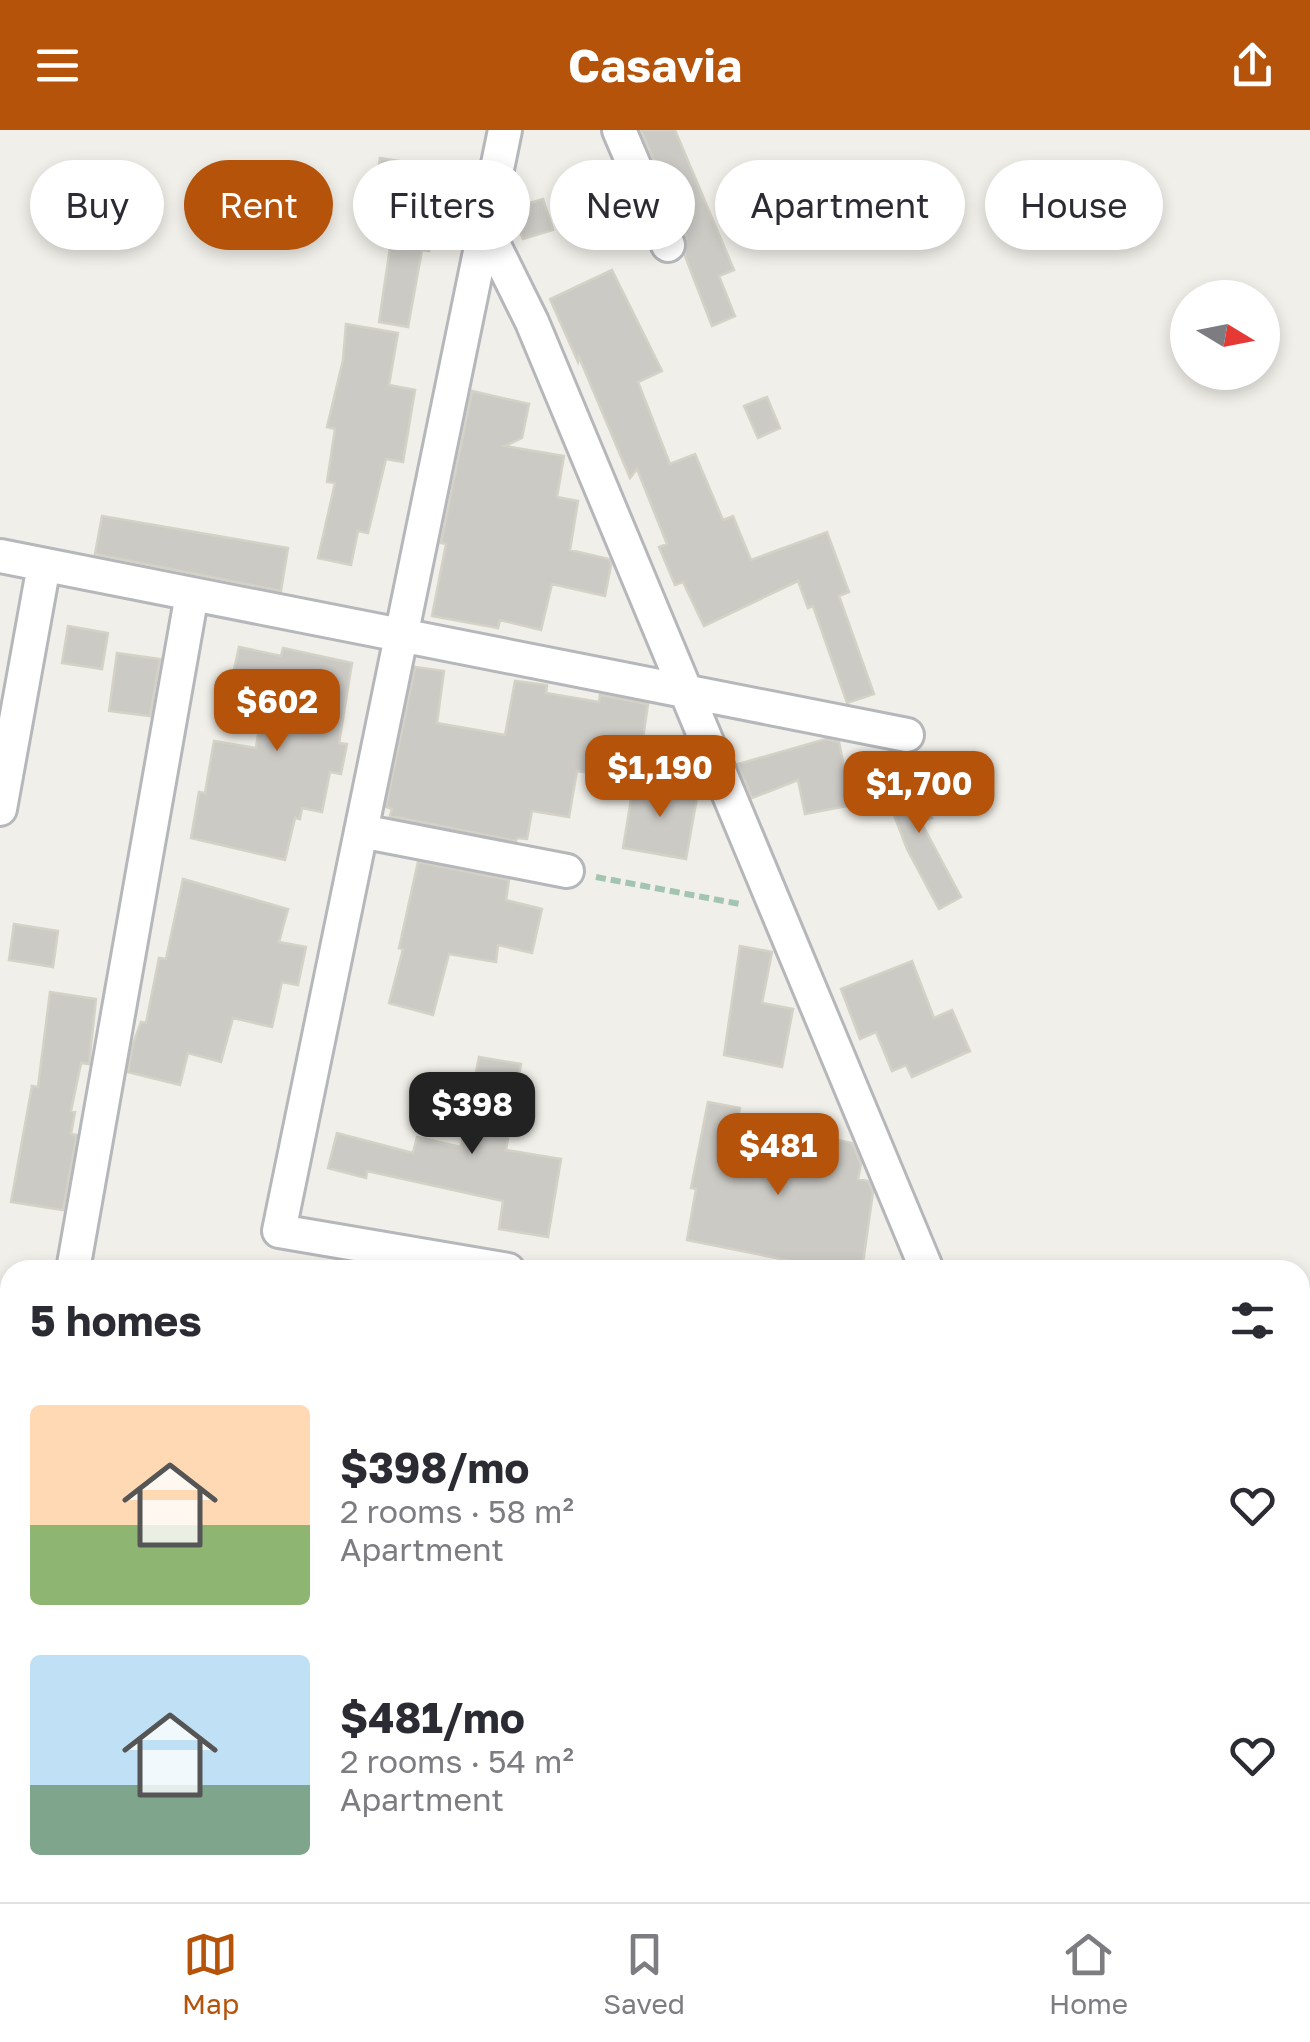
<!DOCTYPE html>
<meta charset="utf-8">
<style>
body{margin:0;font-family:"Golos Text",sans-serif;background:#f7f7f7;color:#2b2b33;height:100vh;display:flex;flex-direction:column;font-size:38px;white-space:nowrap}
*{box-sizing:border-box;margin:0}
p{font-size:32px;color:#7c7c81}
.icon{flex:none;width:55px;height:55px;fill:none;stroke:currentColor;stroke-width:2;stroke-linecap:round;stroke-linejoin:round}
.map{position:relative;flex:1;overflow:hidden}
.details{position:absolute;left:0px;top:1130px;width:1310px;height:642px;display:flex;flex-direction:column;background:#fff;border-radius:30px 30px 0 0;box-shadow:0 5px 15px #0003}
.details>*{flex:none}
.top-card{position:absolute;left:30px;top:30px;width:1250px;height:90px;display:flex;gap:20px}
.needle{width:65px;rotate:100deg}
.controls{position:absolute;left:1170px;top:150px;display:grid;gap:20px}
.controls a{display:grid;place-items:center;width:110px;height:110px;border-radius:50%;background:#fff;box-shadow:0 5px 15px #0003;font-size:50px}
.price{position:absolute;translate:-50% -85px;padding:0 22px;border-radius:20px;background:#b45309;color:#fff;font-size:32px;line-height:65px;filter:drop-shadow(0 2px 5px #0008)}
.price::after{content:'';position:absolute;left:50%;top:60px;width:30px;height:22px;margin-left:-15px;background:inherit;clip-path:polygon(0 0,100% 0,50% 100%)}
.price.selected{background:#222;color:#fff}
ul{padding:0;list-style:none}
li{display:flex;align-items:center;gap:30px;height:250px;padding:0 30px}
li span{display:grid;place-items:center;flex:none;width:280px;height:200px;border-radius:10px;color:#555}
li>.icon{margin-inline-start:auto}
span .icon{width:120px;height:120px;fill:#fffc;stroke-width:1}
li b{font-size:42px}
h2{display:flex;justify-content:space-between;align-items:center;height:120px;padding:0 30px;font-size:42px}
.pill{padding:0 35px;border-radius:45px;background:#fff;box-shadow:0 5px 15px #0003;font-size:35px;line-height:90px}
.pill.selected{background:#b45309;color:#fff}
header{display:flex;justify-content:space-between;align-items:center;height:130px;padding:0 30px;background:#b45309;color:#fff;font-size:45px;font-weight:700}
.menu{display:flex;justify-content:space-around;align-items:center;height:140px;border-top:2px solid #e1e1e2;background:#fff;font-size:28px;color:#7c7c81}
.menu a{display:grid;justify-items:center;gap:5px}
.menu .selected{color:#b45309}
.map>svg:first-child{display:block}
.green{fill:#c9e4cb}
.building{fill:#cccac5;stroke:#d4d2c7;stroke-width:2.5}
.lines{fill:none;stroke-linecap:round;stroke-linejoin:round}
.minor-casing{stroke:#b5b7bb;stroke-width:38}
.path{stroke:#a2c4b0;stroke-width:6;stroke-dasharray:10 5;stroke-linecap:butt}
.minor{stroke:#fff;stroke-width:32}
</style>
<header><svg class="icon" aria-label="menu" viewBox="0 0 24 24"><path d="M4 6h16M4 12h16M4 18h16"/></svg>Casavia<svg class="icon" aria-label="share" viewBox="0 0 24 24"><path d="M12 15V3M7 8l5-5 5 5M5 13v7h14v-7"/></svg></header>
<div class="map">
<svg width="1310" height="1772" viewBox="0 0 1310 1772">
<rect width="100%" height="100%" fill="#f0efe9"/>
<path class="green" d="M 13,1762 L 716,1762 L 788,1772 L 10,1772 Z"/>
<path class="building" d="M 641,0 L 675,0 L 734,140 L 719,146 L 735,186 L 712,196 L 685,126 L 686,107 Z
M 380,28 L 418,34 L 411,74 L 373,68 Z
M 543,69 L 553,100 L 523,109 L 509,79 Z
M 396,77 L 435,84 L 429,121 L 422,120 L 408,197 L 379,192 Z
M 612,140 L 662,241 L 638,252 L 670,334 L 695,324 L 723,390 L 733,386 L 751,430 L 827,402 L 849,462 L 839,466 L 874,564 L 847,573 L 813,476 L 808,478 L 798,451 L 704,496 L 683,452 L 675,455 L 659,417 L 667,414 L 637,339 L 630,348 L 579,227 L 578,232 L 550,169 Z
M 346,194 L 398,203 L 389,255 L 415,260 L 403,332 L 386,329 L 368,403 L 358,401 L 351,435 L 318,428 L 335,353 L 327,352 L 335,299 L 327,297 L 343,230 Z
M 472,261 L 529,274 L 522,308 L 505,316 L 564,326 L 557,367 L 578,371 L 570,420 L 609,429 L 611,435 L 605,466 L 552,454 L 541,500 L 500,490 L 498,498 L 432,486 L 446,414 L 441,413 Z
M 767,267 L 780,298 L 758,308 L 744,276 Z
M 102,386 L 288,418 L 281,461 L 95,424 Z
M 68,496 L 108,503 L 102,539 L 62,533 Z
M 239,517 L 281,526 L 283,518 L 352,533 L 339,613 L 347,614 L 341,644 L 330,642 L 322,682 L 302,678 L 300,689 L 295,688 L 285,730 L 191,708 L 199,662 L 205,663 L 214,611 L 256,618 L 266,552 L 233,544 Z
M 117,523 L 160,529 L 150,586 L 109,581 Z
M 415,537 L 444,541 L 437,593 L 505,605 L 515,551 L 547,555 L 546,563 L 599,572 L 600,565 L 648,574 L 637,650 L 577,641 L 569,687 L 532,681 L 527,709 L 517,708 L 516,711 L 390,686 L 392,679 L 386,677 Z
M 826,609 L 839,612 L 852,675 L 805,684 L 798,650 L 752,668 L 738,634 Z
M 914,642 L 932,688 L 921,692 L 961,767 L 939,779 L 907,719 L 881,651 Z
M 634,651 L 698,662 L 686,729 L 623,718 Z
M 418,732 L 509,750 L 506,770 L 542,779 L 532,823 L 498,815 L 496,832 L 449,824 L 433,885 L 389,873 L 403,819 L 399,818 Z
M 183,749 L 288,779 L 279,812 L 306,817 L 298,855 L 282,852 L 272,897 L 233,888 L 221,932 L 188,923 L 180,955 L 128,942 L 133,914 L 141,892 L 146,893 L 159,828 L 166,829 Z
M 14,794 L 58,801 L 53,837 L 9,830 Z
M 740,816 L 772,822 L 762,873 L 793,879 L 782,937 L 724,925 Z
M 912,831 L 934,888 L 952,880 L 970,921 L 912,947 L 906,935 L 892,941 L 876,902 L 860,909 L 841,859 Z
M 50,862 L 96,869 L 89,934 L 81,933 L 71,981 L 75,982 L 71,1004 L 77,1005 L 63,1080 L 11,1072 L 32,956 L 38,957 Z
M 479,927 L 521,934 L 506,1020 L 561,1029 L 548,1107 L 499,1099 L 503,1071 L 367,1041 L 366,1048 L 328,1038 L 337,1003 L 413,1023 L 417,1007 L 461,1017 Z
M 708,972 L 740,978 L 734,1008 L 834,1029 L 838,1010 L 852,1013 L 861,1034 L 858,1049 L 868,1051 L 873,1062 L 862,1140 L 806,1134 L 687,1110 L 696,1059 L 691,1058 Z"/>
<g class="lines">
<g class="minor-casing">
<path id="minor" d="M 505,0 L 279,1101 L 508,1140
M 619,0 L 668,115
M 485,97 L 532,192 L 927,1140
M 0,426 L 907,605
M 0,679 L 44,435
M 361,701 L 567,741
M 73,1140 L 192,464
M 0,1282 L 10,1304"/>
</g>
<path class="path" d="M 596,747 L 740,774"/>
<use href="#minor" class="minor"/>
</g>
</svg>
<div class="controls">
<a><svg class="needle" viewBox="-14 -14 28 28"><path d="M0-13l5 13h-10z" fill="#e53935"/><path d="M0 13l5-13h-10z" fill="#7c7c81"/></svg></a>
</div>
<b class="price" style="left:277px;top:624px">$602</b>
<b class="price" style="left:660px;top:690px">$1,190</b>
<b class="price" style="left:919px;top:706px">$1,700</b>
<b class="price selected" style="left:472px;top:1027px">$398</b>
<b class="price" style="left:778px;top:1068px">$481</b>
<div class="top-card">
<a class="pill">Buy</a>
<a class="pill selected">Rent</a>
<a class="pill">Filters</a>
<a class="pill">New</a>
<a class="pill">Apartment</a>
<a class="pill">House</a>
</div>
<section class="details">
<h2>5 homes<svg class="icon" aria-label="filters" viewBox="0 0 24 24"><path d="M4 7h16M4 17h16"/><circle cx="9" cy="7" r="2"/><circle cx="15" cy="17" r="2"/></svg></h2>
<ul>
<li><span style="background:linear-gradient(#ffd9b3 60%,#8fb573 0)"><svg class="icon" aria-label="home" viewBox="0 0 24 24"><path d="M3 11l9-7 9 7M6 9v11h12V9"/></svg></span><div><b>$398/mo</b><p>2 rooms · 58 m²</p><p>Apartment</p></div><svg class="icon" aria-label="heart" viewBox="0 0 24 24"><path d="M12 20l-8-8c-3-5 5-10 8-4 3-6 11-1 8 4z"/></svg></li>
<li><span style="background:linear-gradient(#bfe0f5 65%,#7fa58c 0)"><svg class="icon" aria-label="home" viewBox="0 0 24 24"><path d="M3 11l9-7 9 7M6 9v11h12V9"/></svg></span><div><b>$481/mo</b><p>2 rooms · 54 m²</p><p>Apartment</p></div><svg class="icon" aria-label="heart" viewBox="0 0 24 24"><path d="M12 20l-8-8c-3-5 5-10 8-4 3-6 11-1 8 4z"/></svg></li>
</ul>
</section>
</div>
<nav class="menu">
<a class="selected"><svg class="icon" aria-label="map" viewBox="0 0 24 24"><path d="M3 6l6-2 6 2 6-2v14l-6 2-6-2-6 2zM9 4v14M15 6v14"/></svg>Map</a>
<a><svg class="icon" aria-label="saved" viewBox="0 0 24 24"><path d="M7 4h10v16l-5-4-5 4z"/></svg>Saved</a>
<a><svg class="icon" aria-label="home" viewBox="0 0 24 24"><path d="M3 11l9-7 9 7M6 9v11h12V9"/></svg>Home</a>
</nav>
